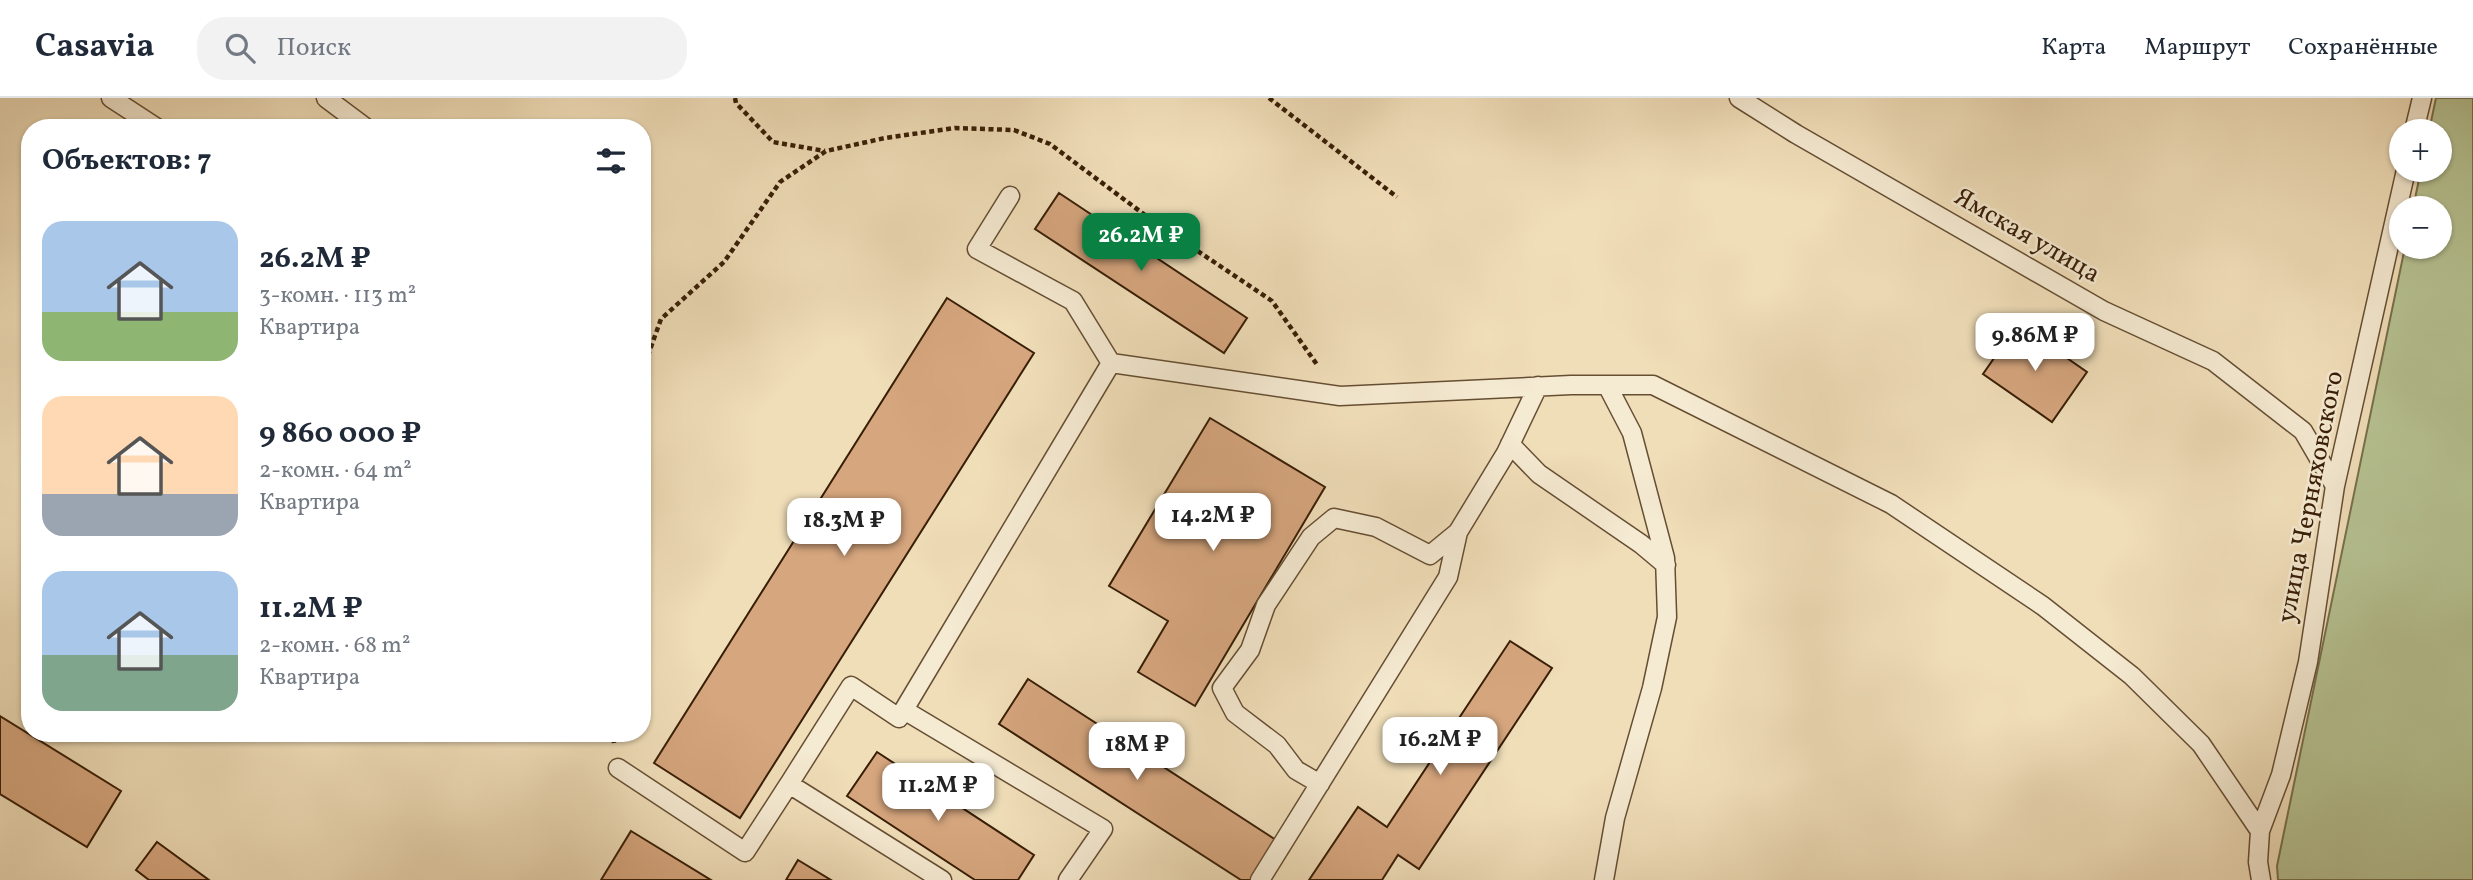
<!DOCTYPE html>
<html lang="ru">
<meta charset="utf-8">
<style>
body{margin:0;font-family:Vollkorn,serif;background:#f2f2f3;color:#1f2937;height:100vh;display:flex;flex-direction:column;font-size:26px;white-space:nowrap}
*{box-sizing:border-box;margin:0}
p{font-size:23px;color:#747a83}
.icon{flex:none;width:38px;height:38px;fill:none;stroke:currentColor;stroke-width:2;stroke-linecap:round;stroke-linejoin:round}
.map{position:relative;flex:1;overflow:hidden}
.drawer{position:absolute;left:21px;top:21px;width:630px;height:623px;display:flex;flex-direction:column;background:#fff;border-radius:28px;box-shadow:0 2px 5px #0004}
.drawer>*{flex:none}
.fabs{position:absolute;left:2389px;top:21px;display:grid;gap:14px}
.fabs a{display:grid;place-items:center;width:63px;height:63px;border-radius:50%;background:#fff;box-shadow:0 2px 5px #0004;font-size:35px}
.price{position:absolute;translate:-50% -60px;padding:0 16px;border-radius:14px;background:#fff;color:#222;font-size:23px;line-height:46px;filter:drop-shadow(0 2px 4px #0008)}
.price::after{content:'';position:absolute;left:50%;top:42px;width:21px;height:16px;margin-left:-10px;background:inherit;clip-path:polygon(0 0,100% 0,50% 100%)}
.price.selected{background:#0b8043;color:#fff}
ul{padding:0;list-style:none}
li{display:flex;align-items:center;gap:21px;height:175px;padding:0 21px}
li span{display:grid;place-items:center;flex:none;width:196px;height:140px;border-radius:21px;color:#555}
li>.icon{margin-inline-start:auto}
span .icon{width:84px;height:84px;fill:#fffc;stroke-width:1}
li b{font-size:30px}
h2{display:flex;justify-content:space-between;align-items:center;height:84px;padding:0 21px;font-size:30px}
header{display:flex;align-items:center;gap:42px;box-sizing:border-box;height:98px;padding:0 35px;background:#fff;border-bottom:2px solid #e0e1e3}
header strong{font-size:33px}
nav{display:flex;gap:38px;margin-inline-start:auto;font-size:24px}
.search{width:490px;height:63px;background:#f2f2f3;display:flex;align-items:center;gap:18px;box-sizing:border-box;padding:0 24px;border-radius:28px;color:#747a83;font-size:26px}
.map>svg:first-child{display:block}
.green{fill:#b6c292;stroke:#77704c;stroke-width:2}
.building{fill:#d6a67e;stroke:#381e06;stroke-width:2}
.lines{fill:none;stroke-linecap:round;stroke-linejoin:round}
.lane-casing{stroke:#664e33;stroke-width:21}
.path{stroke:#381e06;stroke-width:4.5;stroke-dasharray:5 3.5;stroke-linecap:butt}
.lane{stroke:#f5ead2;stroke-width:18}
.labels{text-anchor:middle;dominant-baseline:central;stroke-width:5;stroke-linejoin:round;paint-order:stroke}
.street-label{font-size:26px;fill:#381e06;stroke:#f5ead2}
</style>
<header>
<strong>Casavia</strong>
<div class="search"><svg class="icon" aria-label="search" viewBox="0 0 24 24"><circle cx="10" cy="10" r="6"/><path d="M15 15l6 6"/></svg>Поиск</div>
<nav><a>Карта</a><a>Маршрут</a><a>Сохранённые</a></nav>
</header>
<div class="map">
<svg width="2473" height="782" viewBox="0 0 2473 782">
<rect width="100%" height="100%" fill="#f0deb9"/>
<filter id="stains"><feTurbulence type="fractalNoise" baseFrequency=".00286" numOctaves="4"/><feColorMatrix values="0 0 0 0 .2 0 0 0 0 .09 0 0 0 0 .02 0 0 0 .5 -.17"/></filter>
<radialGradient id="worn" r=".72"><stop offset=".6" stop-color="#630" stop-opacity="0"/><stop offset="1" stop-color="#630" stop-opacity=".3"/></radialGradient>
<path class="green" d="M 2436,0 L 2473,0 L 2473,782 L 2278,782 L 2277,768 L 2405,149 L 2440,149 L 2440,110 L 2413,110 L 2421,72 L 2440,72 L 2440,33 L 2429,33 Z"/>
<path class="building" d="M 1059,95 L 1247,220 L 1224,255 L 1035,131 Z
M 947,200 L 1034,255 L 740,720 L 654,665 Z
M 2018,226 L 2087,274 L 2052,324 L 1983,276 Z
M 1210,320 L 1325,389 L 1195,608 L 1138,574 L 1168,523 L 1109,488 Z
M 1510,543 L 1552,570 L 1419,771 L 1398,757 L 1382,782 L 1309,782 L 1358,709 L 1387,729 Z
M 1028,581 L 1276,742 L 1251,782 L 1241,782 L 999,626 Z
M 0,618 L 121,693 L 87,749 L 0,696 Z
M 877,654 L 1034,757 L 1018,782 L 975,782 L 847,698 Z
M 631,733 L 711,782 L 601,782 Z
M 157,744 L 209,782 L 149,782 L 136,772 Z
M 798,762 L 831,782 L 786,782 Z"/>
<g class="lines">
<g class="lane-casing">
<path id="lane" d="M 111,0 L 157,30
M 326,0 L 366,30
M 1739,0 L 1796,36 L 2104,213 L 2213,263 L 2303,333 L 2335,388
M 2414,33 L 2422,0
M 1010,98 L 977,151 L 1073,203 L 1111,265
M 1510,346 L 1539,376 L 1641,446 L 1666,467
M 904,612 L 1103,731 L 1068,782
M 618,670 L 745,754 L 789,686
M 1320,686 L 1296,672 L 1277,647 L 1235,615 L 1222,590 L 1250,552 L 1266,507 L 1311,439 L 1334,420 L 1376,429 L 1430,457 L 1458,434
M 2260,733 L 2281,677 L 2308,564 L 2335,388 L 2406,72
M 942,782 L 789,686 L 851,588 L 899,620 L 1111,265 L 1340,298 L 1571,287 L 1653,287 L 1891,406 L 2043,508 L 2132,578 L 2201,646 L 2260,733 L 2258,764 L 2261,782
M 1260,782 L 1448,479 L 1458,434 L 1506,355 L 1538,288
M 1604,782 L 1615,720 L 1652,590 L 1667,519 L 1665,460 L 1632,335 L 1607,287"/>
</g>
<path class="path" d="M 735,0 L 736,5 L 773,44 L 825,53
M 1269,0 L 1397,99
M 642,274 L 661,221 L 724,164 L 780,84 L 826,53 L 885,40 L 955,30 L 1014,32 L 1050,46 L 1153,123 L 1272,203 L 1318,268
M 613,635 L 614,645"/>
<use href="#lane" class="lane"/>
</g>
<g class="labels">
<g class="street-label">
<text transform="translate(2027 138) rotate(30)">Ямская улица</text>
<text transform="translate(2311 399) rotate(-79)">улица Черняховского</text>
</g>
</g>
<rect width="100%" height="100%" filter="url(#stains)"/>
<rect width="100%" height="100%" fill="url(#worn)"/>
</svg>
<div class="fabs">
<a>+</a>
<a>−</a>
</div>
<b class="price selected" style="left:1141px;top:175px">26.2M ₽</b>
<b class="price" style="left:2035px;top:275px">9.86M ₽</b>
<b class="price" style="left:1213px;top:455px">14.2M ₽</b>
<b class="price" style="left:844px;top:460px">18.3M ₽</b>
<b class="price" style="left:1440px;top:679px">16.2M ₽</b>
<b class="price" style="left:1137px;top:684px">18M ₽</b>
<b class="price" style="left:938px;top:725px">11.2M ₽</b>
<section class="drawer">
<h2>Объектов: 7<svg class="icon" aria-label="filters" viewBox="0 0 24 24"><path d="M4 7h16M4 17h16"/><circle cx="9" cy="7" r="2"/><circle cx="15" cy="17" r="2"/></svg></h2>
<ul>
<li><span style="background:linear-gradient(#a9c7e8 65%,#8fb573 0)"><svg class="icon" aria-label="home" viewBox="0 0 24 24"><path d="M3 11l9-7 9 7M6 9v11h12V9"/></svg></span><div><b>26.2M ₽</b><p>3-комн. · 113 m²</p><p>Квартира</p></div></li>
<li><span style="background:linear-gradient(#ffd9b3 70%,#9aa5b1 0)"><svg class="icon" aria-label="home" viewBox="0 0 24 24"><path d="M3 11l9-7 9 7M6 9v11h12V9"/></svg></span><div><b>9 860 000 ₽</b><p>2-комн. · 64 m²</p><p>Квартира</p></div></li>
<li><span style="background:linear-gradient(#a9c7e8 60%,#7fa58c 0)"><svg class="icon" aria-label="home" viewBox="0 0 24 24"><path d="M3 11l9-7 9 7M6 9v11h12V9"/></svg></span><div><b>11.2M ₽</b><p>2-комн. · 68 m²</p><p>Квартира</p></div></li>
</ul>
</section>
</div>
